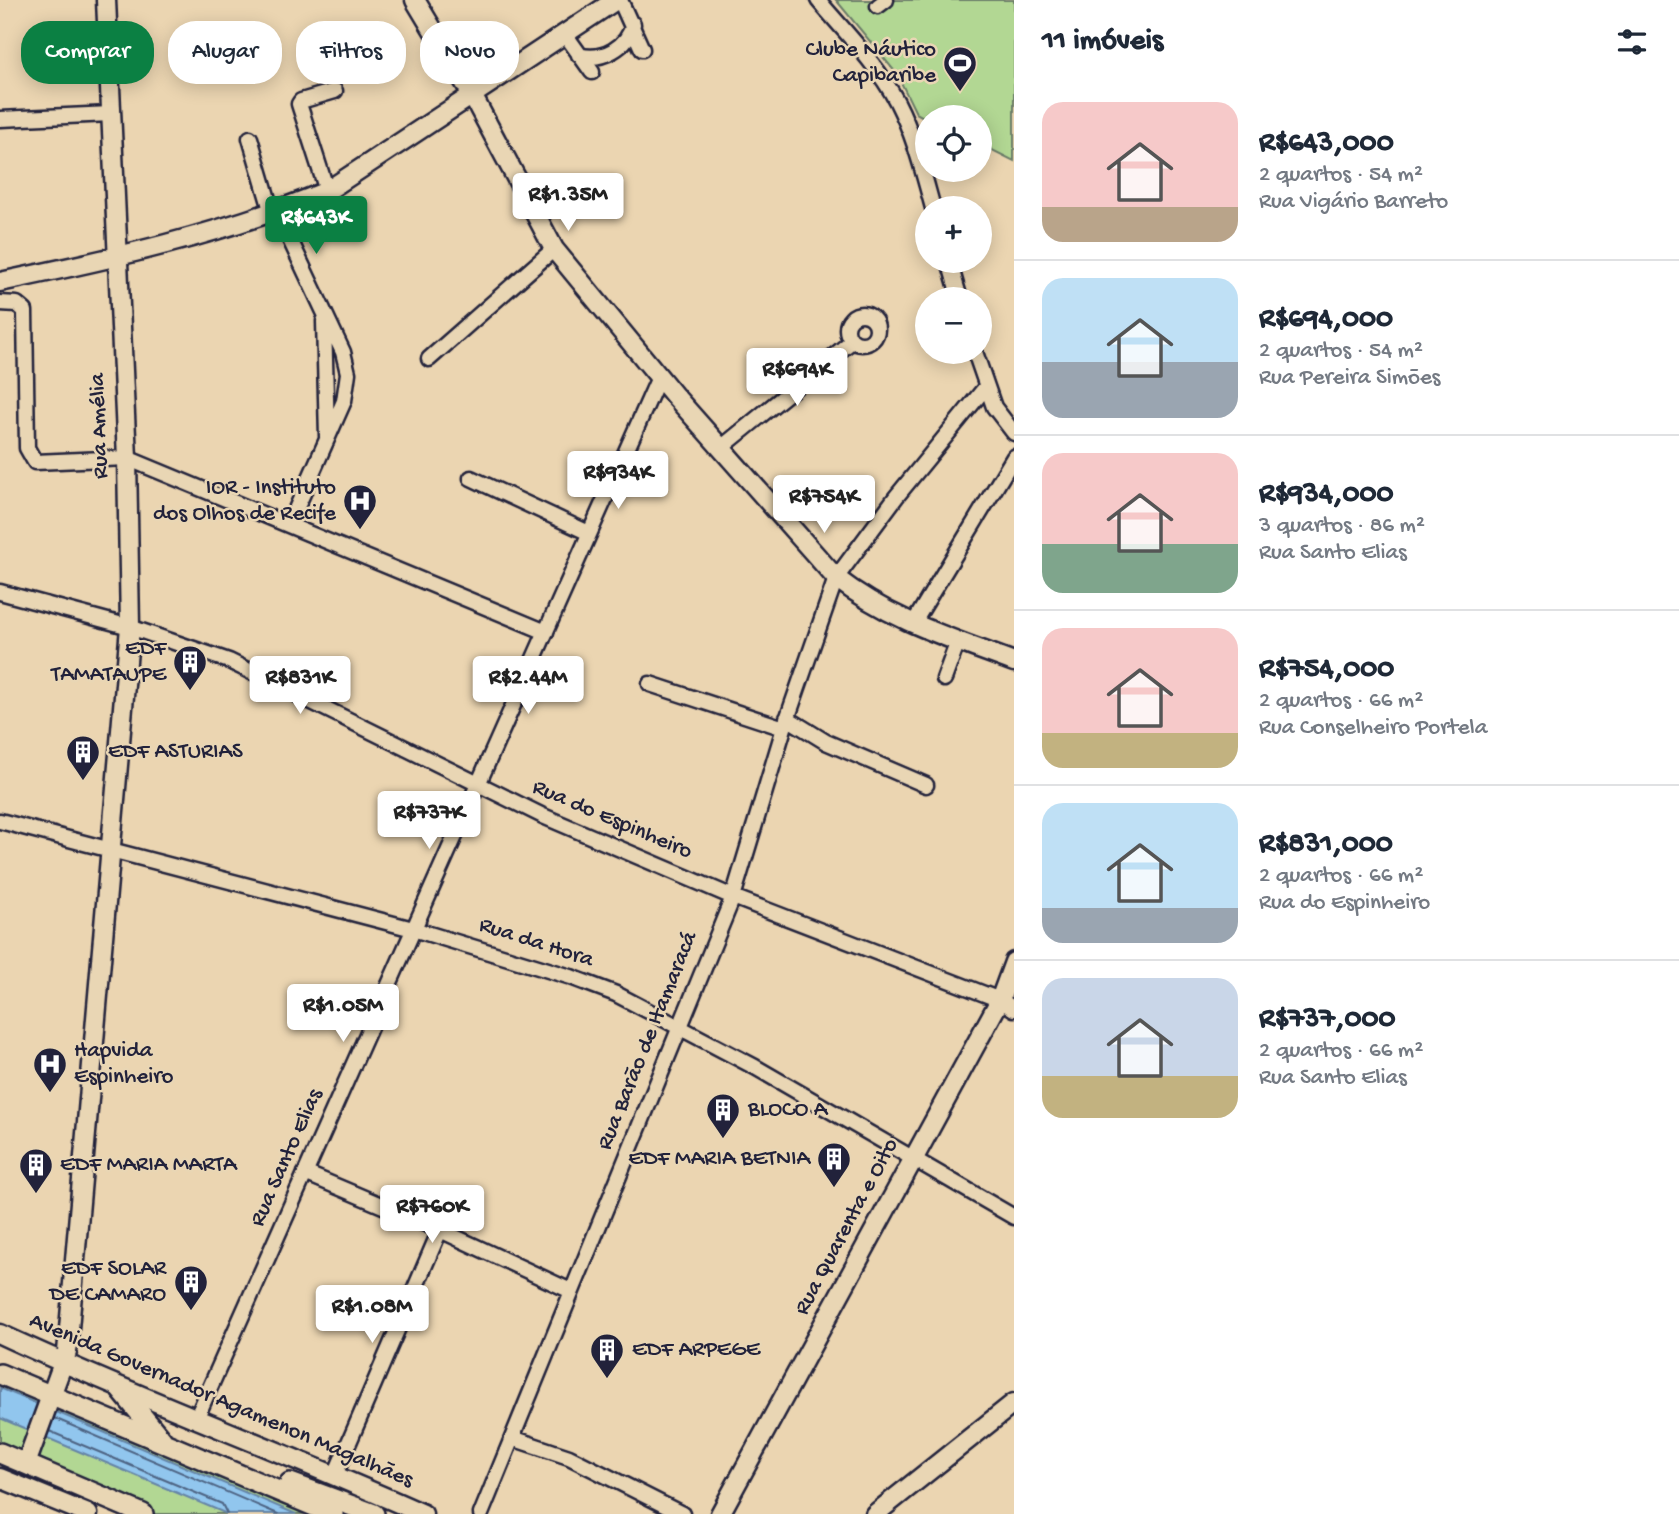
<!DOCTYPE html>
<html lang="pt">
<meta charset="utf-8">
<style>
body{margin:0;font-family:"Gochi Hand",sans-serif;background:#f2f2f3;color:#1f2937;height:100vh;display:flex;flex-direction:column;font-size:26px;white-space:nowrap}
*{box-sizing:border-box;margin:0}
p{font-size:23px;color:#747a83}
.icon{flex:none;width:38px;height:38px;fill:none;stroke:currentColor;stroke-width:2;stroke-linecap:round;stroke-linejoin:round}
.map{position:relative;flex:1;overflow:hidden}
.sheet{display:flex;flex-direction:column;background:#fff;width:665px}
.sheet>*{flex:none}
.top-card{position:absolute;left:21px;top:21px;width:665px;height:63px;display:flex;gap:14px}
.tools{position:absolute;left:915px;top:105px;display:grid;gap:14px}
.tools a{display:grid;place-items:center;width:77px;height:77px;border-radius:50%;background:#fff;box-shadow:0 4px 18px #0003;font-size:35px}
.price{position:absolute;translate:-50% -60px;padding:0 16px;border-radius:7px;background:#fff;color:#222;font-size:23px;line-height:46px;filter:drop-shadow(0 2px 4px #0008)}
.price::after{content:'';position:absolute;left:50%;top:42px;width:21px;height:16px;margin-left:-10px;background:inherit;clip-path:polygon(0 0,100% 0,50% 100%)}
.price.active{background:#0b8043;color:#fff}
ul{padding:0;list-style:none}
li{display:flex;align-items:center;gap:21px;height:175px;padding:0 28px}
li+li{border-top:2px solid #e0e1e3}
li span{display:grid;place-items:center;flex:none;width:196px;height:140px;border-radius:21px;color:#555}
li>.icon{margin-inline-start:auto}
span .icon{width:84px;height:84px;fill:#fffc;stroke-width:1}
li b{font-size:30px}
h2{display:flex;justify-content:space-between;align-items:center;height:84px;padding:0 28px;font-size:30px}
.pill{padding:0 24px;border-radius:28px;background:#fff;box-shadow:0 4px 18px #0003;font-size:24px;line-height:63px}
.pill.active{background:#0b8043;color:#fff}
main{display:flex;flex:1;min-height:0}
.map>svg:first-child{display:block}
.green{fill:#b2d793;stroke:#6a7c67;stroke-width:2}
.water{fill:#91c6ee;stroke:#6584a6;stroke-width:2}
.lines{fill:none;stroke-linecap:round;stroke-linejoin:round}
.shore{stroke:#4e6483;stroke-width:2}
.minor-casing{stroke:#22223b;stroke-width:19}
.major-casing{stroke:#22223b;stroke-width:23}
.highway-casing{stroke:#22223b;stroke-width:24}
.minor{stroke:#e9d6b4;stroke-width:14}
.major{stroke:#e9d6b4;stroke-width:18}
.highway{stroke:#e9d6b4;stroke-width:19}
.labels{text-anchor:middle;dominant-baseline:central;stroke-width:5;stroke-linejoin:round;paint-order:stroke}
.poi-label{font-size:23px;fill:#22223b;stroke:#e9d6b4;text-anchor:end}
.street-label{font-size:23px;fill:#22223b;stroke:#e9d6b4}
</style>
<main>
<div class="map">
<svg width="1014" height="1514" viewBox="0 0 1014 1514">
<rect width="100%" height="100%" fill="#ebd5b1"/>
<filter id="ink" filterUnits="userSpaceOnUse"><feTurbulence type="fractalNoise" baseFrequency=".0143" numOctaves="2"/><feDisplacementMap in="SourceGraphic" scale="14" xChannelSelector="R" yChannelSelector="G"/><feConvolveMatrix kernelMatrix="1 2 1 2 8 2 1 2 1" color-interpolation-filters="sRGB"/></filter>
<g filter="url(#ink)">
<path class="green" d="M 836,0 L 1014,0 L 1014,161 L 980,144 L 980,117 L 927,119 L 916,113 L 897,74 Z
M 0,1376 L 314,1514 L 144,1514 L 0,1453 Z"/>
<path class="water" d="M 0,1388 L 296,1514 L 227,1514 L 0,1418 Z"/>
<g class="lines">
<path class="shore" d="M 54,1418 L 278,1514
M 49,1431 L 222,1504 L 227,1514"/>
<g class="minor-casing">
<path id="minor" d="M 620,0 L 642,49
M 818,0 C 845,32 877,64 897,102 C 914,135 923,172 933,208
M 878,6 L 886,0
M 565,34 L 592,72
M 579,55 C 602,62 628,47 633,24
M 0,119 L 111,114
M 250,138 L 272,213
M 327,191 L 299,104 L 301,101 L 335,91
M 277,212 L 343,352 L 348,373 L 344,401 L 289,525
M 949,261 L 960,299
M 0,303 L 17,304 L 25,311 L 27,448 L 35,462 L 127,458 L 546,632
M847 329a15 15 0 1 1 30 0a15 15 0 1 1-30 0Z
M 324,321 L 327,437
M 975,352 L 994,407 L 1014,433
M 429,359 L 554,249
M 721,448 L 852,341
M 471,478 L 589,533
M 0,592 L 130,627 L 229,661 L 543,816 L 733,897 L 1000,1000 L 1014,1009
M 913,624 L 1014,457
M 944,679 L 958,641
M 650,684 L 784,728
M 787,718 L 826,742 L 926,785
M 0,821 L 413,929 L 571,977 L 616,994 L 755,1067 L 1014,1217
M 305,1173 L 440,1230 L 571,1291
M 196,1419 L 659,377
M 512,1438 L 569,1457 L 682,1514
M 335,1475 L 440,1230
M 481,1514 L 733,897 L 784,728 L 836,578 L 896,497 L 985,388"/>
</g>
<g class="major-casing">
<path id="major" d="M 415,0 L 471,93 L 554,249 L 674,395 L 836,578 C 890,620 950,638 1014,662
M 0,282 C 111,259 223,234 327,191 L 616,0
M 0,1334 C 139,1399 283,1451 423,1514
M 26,1464 L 67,1352 L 130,627 L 127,458 L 106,0
M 0,1478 L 88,1514
M 720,1514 L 1000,1000 L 1014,962
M 875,1514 L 1014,1403"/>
</g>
<g class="highway-casing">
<path id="highway" d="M 0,1374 L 333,1514
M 120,1389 L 162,1440
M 0,1453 L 143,1514
M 290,1483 L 374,1514"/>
</g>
<use href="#minor" class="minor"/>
<use href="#major" class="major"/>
<use href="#highway" class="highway"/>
</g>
</g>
<defs>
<g id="stadium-pin" transform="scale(1.75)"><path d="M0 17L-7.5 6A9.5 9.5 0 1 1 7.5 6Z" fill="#22223b" stroke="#e9d6b4"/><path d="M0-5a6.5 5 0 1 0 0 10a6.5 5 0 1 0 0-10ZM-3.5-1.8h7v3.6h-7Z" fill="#fff"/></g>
<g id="hospital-pin" transform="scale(1.75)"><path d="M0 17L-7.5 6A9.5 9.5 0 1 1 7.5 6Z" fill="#22223b" stroke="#e9d6b4"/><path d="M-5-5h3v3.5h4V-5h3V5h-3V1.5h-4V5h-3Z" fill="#fff"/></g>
<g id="building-pin" transform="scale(1.75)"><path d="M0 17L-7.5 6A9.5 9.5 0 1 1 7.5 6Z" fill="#22223b" stroke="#e9d6b4"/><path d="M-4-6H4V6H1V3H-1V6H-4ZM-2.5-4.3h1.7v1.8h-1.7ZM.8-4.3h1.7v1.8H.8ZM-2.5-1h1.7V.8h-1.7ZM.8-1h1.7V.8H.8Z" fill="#fff"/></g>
</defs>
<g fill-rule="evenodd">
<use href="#stadium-pin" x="960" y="63"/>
<use href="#hospital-pin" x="360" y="501"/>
<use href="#building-pin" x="190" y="662"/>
<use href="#building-pin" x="83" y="752"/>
<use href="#hospital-pin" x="50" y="1064"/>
<use href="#building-pin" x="723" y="1110"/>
<use href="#building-pin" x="834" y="1159"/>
<use href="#building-pin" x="36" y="1165"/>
<use href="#building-pin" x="191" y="1282"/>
<use href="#building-pin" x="607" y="1350"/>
</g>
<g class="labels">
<g class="poi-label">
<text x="936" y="50">Clube Náutico<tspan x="936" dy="26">Capibaribe</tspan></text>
<text x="336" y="488">IOR - Instituto<tspan x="336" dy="26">dos Olhos de Recife</tspan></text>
<text x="166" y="649">EDF<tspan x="166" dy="26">TAMATAUPE</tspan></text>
<text x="108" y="752" text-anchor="start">EDF ASTURIAS</text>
<text x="74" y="1051" text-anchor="start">Hapvida<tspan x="74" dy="26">Espinheiro</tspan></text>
<text x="748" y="1110" text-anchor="start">BLOCO A</text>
<text x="810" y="1159">EDF MARIA BETNIA</text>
<text x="60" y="1165" text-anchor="start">EDF MARIA MARTA</text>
<text x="166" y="1269">EDF SOLAR<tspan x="166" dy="26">DE CAMARO</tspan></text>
<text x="632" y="1350" text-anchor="start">EDF ARPEGE</text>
</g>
<g class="street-label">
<text transform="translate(100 426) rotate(-92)">Rua Amélia</text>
<text transform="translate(612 820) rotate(23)">Rua do Espinheiro</text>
<text transform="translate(536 943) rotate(18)">Rua da Hora</text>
<text transform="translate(648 1041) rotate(-68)">Rua Barão de Itamaracá</text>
<text transform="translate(287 1158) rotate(-66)">Rua Santo Elias</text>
<text transform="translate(847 1227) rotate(-62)">Rua Quarenta e Oito</text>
<text transform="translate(221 1401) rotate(23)">Avenida Governador Agamenon Magalhães</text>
</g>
</g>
</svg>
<div class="tools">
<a><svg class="icon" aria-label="locate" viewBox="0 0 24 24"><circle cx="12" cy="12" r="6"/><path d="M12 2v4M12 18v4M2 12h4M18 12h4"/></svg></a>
<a>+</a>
<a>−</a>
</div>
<b class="price" style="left:568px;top:233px">R$1.35M</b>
<b class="price active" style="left:316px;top:256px">R$643K</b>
<b class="price" style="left:797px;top:408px">R$694K</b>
<b class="price" style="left:618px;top:511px">R$934K</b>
<b class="price" style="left:824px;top:535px">R$754K</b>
<b class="price" style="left:300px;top:716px">R$831K</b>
<b class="price" style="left:528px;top:716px">R$2.44M</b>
<b class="price" style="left:429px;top:851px">R$737K</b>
<b class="price" style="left:343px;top:1044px">R$1.05M</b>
<b class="price" style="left:432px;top:1245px">R$760K</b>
<b class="price" style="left:372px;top:1345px">R$1.08M</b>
<div class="top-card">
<a class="pill active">Comprar</a>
<a class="pill">Alugar</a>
<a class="pill">Filtros</a>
<a class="pill">Novo</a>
</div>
</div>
<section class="sheet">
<h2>11 imóveis<svg class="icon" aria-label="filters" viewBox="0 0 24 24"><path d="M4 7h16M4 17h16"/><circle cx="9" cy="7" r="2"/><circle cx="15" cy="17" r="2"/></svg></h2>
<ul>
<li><span style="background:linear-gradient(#f6c9c9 75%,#b9a48a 0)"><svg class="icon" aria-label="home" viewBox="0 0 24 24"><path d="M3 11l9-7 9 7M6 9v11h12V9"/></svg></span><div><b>R$643,000</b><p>2 quartos · 54 m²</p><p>Rua Vigário Barreto</p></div></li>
<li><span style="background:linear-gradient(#bfe0f5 60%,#9aa5b1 0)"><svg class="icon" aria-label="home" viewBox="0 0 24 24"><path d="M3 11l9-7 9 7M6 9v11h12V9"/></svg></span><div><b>R$694,000</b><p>2 quartos · 54 m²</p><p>Rua Pereira Simões</p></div></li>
<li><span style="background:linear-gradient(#f6c9c9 65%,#7fa58c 0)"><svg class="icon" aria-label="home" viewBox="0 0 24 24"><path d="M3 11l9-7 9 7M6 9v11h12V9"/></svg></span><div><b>R$934,000</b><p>3 quartos · 86 m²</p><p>Rua Santo Elias</p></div></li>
<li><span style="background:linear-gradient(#f6c9c9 75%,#c2b280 0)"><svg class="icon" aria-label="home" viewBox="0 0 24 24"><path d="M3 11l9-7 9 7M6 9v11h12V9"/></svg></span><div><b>R$754,000</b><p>2 quartos · 66 m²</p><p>Rua Conselheiro Portela</p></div></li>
<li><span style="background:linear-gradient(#bfe0f5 75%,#9aa5b1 0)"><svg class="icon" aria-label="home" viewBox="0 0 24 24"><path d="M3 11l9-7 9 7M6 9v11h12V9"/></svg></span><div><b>R$831,000</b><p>2 quartos · 66 m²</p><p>Rua do Espinheiro</p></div></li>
<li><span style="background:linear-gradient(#c9d6e8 70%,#c2b280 0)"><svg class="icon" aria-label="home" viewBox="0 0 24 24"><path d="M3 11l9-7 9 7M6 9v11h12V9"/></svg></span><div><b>R$737,000</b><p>2 quartos · 66 m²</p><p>Rua Santo Elias</p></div></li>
</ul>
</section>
</main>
